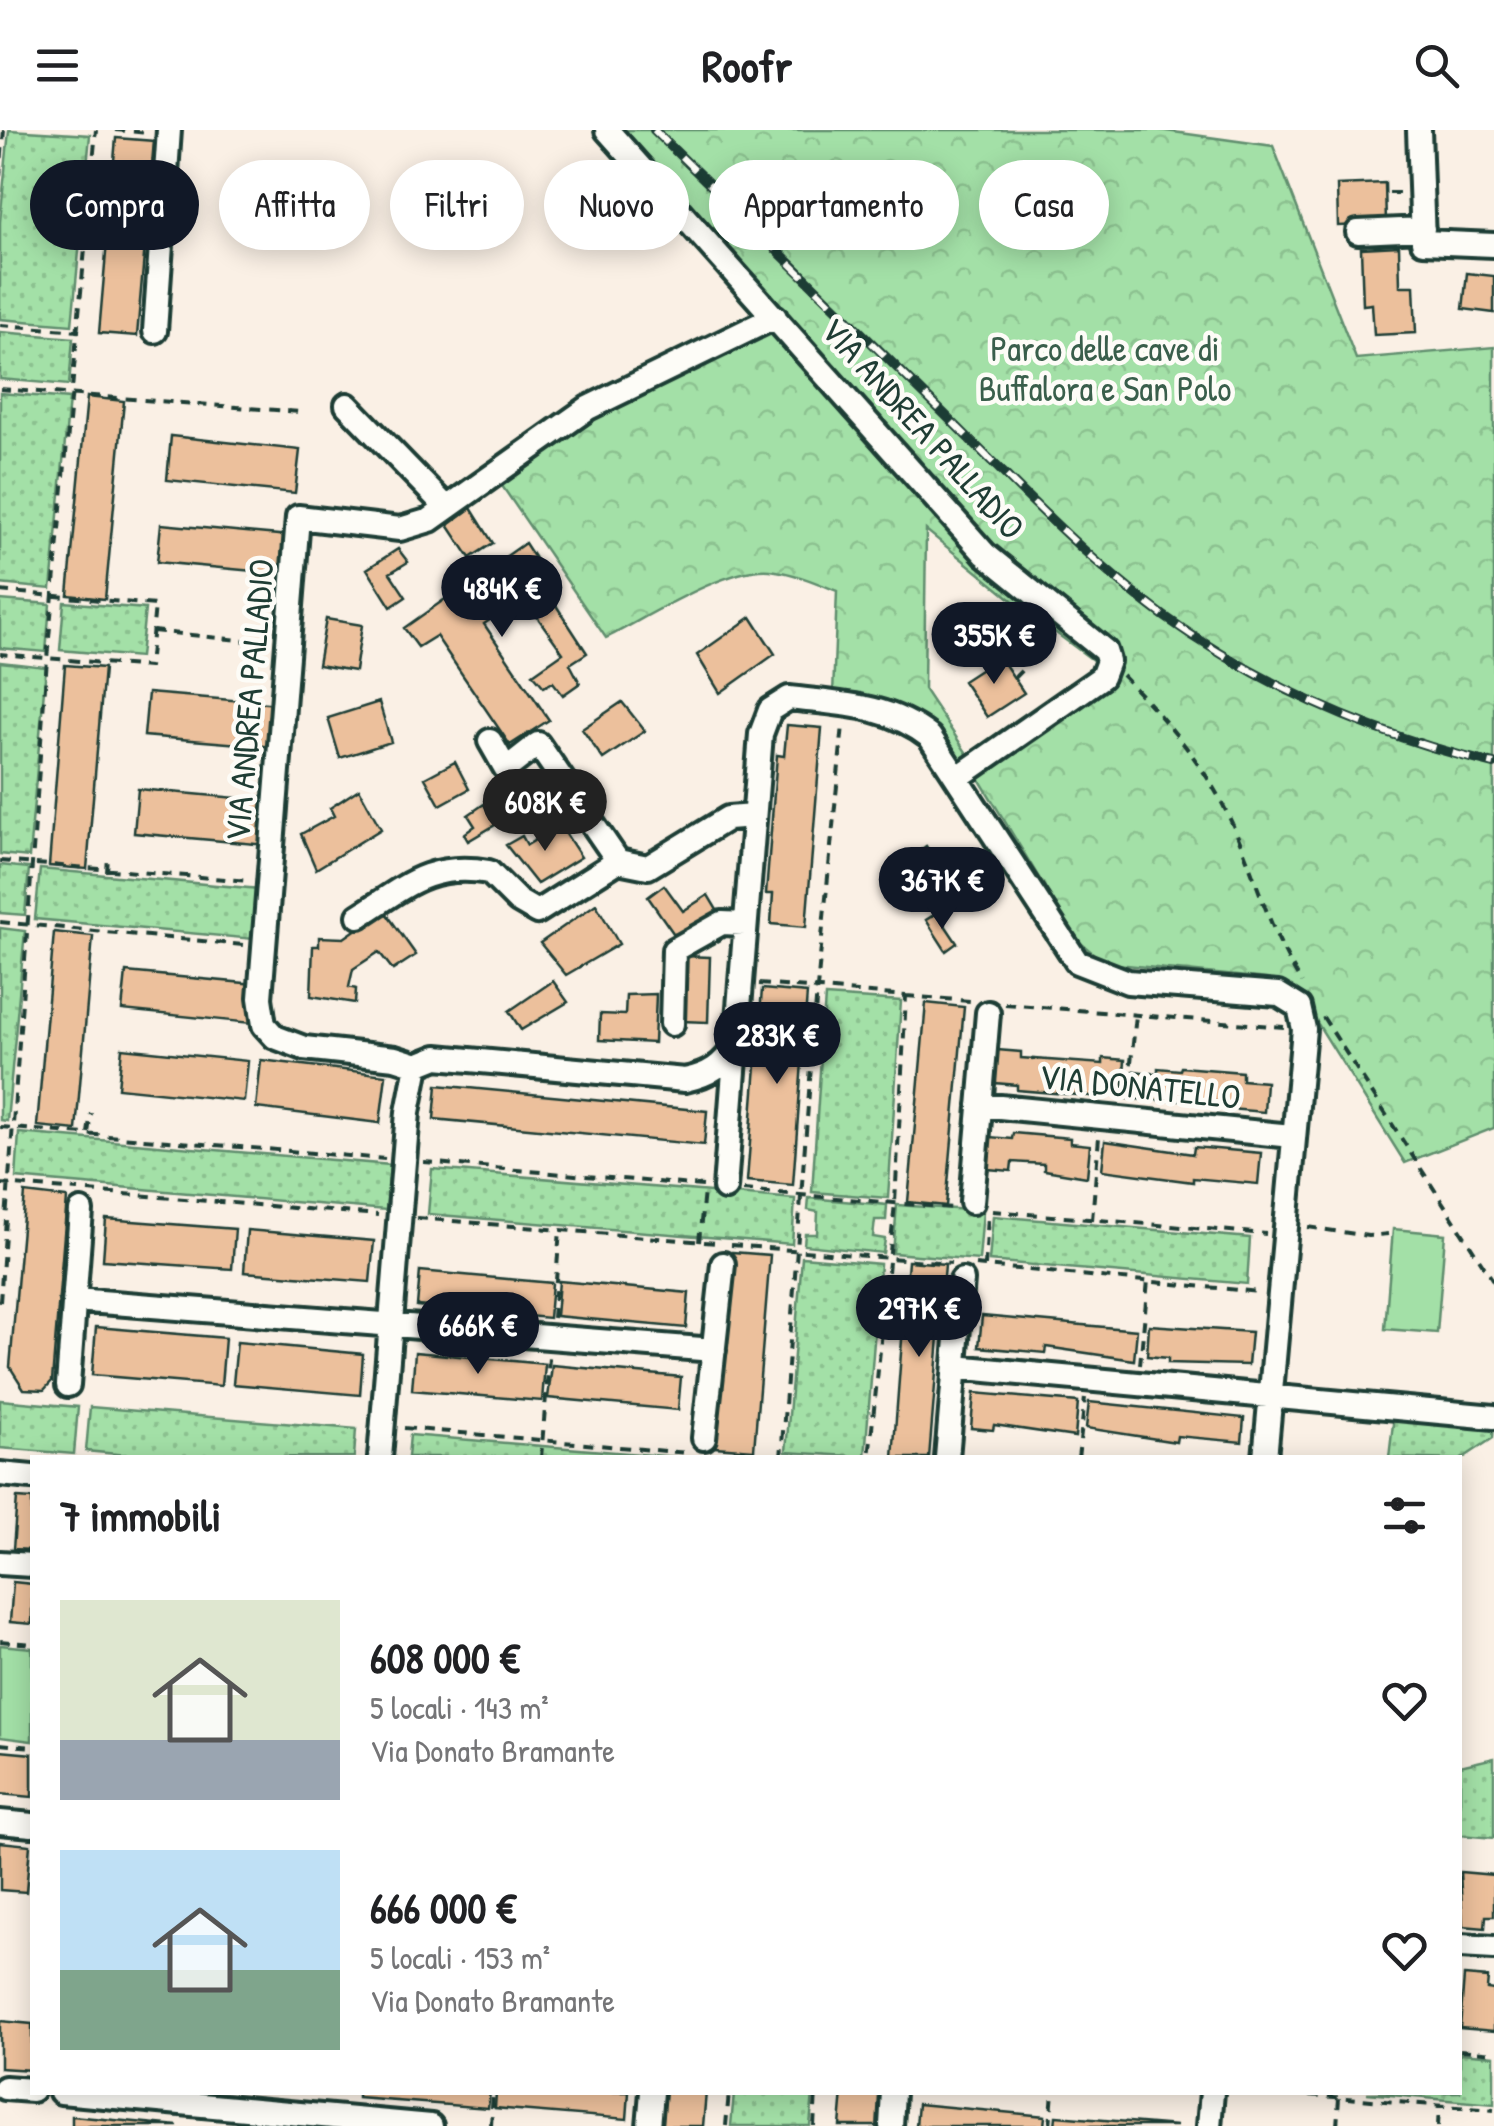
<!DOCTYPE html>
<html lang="it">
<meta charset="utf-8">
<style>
body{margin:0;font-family:"Patrick Hand",sans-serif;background:#f6f6f6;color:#202124;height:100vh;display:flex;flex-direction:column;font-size:38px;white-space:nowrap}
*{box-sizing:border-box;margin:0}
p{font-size:32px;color:#757577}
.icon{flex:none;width:55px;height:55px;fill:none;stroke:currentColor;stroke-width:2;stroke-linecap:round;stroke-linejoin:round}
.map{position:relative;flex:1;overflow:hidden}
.details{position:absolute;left:30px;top:1325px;width:1432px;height:640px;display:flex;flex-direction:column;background:#fff;border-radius:0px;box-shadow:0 5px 25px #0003}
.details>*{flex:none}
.banner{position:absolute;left:30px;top:30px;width:1435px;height:90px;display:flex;gap:20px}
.price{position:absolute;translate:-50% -85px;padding:0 22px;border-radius:35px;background:#111827;color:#fff;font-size:32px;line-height:65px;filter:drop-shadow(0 2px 5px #0008)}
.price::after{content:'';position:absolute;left:50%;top:60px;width:30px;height:22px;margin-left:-15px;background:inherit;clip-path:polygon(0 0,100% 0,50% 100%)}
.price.on{background:#222;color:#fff}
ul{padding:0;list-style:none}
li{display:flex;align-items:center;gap:30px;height:250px;padding:0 30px}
li span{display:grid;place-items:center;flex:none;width:280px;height:200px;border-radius:0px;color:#555}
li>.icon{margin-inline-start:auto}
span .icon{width:120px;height:120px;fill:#fffc;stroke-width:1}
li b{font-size:42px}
h2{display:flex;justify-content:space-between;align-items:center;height:120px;padding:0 30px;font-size:42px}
.tag{padding:0 35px;border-radius:45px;background:#fff;box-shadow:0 5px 25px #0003;font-size:35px;line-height:90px}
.tag.on{background:#111827;color:#fff}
header{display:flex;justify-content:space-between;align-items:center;height:130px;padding:0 30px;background:#fff;font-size:45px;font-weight:700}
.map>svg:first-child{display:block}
.grass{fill:url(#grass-dots);stroke:#618e6e;stroke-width:2.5}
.park{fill:url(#park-crowns);stroke:#618e6e;stroke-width:2.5}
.garden{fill:#a3e0a7;stroke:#618e6e;stroke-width:2.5}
.building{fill:#ecc09c;stroke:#1f3d34;stroke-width:2.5}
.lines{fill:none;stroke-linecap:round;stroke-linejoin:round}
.minor-casing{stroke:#1f3d34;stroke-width:30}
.path{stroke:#1f3d34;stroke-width:4;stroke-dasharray:10 8;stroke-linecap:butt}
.minor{stroke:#fdfcf7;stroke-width:22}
.rail-casing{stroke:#1f3d34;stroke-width:10}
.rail{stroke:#fdfcf7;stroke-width:6;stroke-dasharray:19;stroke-linecap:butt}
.labels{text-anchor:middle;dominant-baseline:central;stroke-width:9;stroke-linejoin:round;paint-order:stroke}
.park-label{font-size:35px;fill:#395e4b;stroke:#fdfcf7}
.street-label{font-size:35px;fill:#1f3d34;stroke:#fdfcf7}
</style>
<header><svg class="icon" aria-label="menu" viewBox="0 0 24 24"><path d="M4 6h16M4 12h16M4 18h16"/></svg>Roofr<svg class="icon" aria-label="search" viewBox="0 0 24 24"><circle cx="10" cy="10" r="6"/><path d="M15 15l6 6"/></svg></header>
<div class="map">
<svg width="1494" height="1996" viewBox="0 0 1494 1996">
<defs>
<pattern id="grass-dots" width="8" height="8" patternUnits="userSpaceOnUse" patternTransform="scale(2.5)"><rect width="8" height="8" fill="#a3e0a7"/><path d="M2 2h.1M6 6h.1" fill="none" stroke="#8cc190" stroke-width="1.8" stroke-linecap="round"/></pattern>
<pattern id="park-crowns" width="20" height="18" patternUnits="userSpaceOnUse" patternTransform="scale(2.5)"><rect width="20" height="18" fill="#a3e0a7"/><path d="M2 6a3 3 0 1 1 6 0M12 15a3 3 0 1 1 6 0" fill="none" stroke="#8cc190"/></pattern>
</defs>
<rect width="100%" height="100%" fill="#faf0e5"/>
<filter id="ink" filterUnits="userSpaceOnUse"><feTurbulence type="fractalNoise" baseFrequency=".01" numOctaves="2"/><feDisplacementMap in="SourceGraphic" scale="20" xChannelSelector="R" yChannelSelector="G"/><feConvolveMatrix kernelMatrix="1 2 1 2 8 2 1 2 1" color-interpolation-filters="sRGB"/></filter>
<g filter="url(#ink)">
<path class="grass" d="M 9,0 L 90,5 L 72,195 L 0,189 L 0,92 Z
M 0,202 L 73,208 L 69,255 L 0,249 Z
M 0,263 L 69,269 L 51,459 L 0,454 Z
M 0,470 L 50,474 L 46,522 L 0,518 Z
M 64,472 L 145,479 L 140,527 L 60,520 Z
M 0,532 L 46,537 L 29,727 L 0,724 Z
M 0,735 L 29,738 L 25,785 L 0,783 Z
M 40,739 L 259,759 L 254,809 L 35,789 Z
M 0,798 L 25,801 L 7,991 L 0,990 Z
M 825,866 L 901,871 L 888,1068 L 812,1062 Z
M 19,1003 L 390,1035 L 386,1080 L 16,1048 Z
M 432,1039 L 795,1069 L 792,1114 L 428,1084 Z
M 809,1068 L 887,1075 L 886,1090 L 875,1090 L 873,1107 L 885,1109 L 883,1123 L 804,1115 L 805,1104 L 817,1104 L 818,1082 L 808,1080 Z
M 897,1075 L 983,1081 L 979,1130 L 893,1123 Z
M 993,1086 L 1250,1108 L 1247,1154 L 989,1131 Z
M 802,1127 L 880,1134 L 865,1327 L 786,1322 Z
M 0,1270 L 78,1277 L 74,1324 L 0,1318 Z
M 90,1277 L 356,1299 L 354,1327 L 159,1328 L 86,1321 Z
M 1394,1285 L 1494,1294 L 1493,1308 L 1460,1330 L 1389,1328 Z
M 410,1305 L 676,1327 L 408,1327 Z
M 1494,1628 L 1494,1708 L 1460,1705 L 1460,1636 Z
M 1460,1923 L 1494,1926 L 1494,1974 L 1367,1963 L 1460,1962 Z
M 734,1963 L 813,1963 L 810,1996 L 731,1996 Z"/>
<path class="park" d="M 621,0 L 1159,0 L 1273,16 L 1356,229 L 1494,217 L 1494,998 L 1405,1033 L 1296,859 L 1267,849 L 1116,834 L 1100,829 L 1076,809 L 978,647 L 1113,545 L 1022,478 L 926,400 L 924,559 L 968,625 L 959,630 C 915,572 903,573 833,565 L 837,461 C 815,452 794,443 770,440 C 727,436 646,488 606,508 L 498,350 L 589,281 L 784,182 Z"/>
<path class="garden" d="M 1393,1099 L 1445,1104 L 1437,1203 L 1385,1199 Z
M 0,1515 L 32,1518 L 32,1611 L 0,1607 Z"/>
<path class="building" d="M 116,8 L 154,11 L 137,206 L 99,203 Z
M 1385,53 L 1386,94 L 1338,96 L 1337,55 Z
M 1399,116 L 1400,156 L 1414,156 L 1416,203 L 1374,205 L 1372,174 L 1363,175 L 1361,118 Z
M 1467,143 L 1494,146 L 1494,183 L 1463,179 Z
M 87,267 L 124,271 L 105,469 L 68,465 Z
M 171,306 L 300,320 L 295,363 L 167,350 Z
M 471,378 L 493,413 L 470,428 L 448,395 Z
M 161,394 L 289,406 L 286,444 L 157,432 Z
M 525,413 L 554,458 L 548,463 L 587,523 L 570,534 L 580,553 L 563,565 L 553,552 L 544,557 L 533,544 L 563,523 L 523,467 L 484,494 L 549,590 L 510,615 L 436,506 L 418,517 L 404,498 Z
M 398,419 L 408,432 L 390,443 L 406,467 L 391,477 L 367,439 Z
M 751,487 L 775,524 L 720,563 L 697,525 Z
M 326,489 L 362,495 L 355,541 L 318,535 Z
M 1000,527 L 1024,563 L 987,587 L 963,551 Z
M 65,535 L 104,538 L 87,739 L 49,736 Z
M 148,563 L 278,574 L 275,617 L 144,606 Z
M 379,572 L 391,612 L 340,628 L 328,588 Z
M 622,572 L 645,601 L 603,629 L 582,599 Z
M 787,595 L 822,598 L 806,797 L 771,794 L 773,764 L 766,764 L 777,625 L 784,626 Z
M 455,632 L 469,659 L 440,675 L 425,648 Z
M 138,659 L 271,671 L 267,715 L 134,703 Z
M 359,659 L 381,699 L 316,739 L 301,704 L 334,686 L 330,678 Z
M 484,674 L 495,695 L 468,711 L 464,704 L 475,696 L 468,685 Z
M 560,695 L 581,727 L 537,754 L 506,715 L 522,706 L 527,715 Z
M 926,716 L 953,757 L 924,777 L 896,737 Z
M 664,755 L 683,781 L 708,765 L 720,785 L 678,810 L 648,767 Z
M 596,774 L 619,814 L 566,845 L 540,813 Z
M 384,780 L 416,825 L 393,840 L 379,822 L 353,839 L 349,857 L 356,859 L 355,873 L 311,866 L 313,816 L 319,816 L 319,807 L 344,808 Z
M 937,783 L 957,813 L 946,821 L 926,790 Z
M 54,802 L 93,806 L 76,1000 L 37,996 Z
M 683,826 L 710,827 L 708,892 L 681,891 Z
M 126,842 L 255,854 L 251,893 L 122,880 Z
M 553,851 L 568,872 L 521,900 L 509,881 Z
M 762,859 L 807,863 L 793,1055 L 747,1051 Z
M 656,864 L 654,913 L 599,910 L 600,884 L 625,885 L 626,865 Z
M 926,873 L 964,877 L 946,1076 L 908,1072 Z
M 122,918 L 248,931 L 244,971 L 118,958 Z
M 997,920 L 1021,922 L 1021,928 L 1103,934 L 1103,928 L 1125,930 L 1123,964 L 1102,962 L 1102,967 L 1017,960 L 1017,955 L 995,953 Z
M 261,930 L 386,945 L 380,993 L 256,978 Z
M 1181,937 L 1242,942 L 1242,950 L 1266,952 L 1264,982 L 1218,978 L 1219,972 L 1131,969 L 1134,941 L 1158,944 L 1158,938 L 1180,940 Z
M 437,955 L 707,981 L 704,1015 L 434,989 Z
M 1013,1003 L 1070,1008 L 1070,1013 L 1090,1015 L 1087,1047 L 1044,1040 L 1044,1034 L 1012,1032 L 1011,1041 L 988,1039 L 990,1007 L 1012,1009 Z
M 1105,1011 L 1193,1024 L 1194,1017 L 1261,1023 L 1258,1054 L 1193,1048 L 1193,1052 L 1102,1040 Z
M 25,1063 L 67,1068 L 52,1251 L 44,1260 L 24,1259 L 10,1237 Z
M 106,1089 L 235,1099 L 232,1139 L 103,1130 Z
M 247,1100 L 374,1111 L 370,1152 L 244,1142 Z
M 732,1122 L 770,1125 L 754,1320 L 715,1317 Z
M 908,1131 L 945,1134 L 929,1328 L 893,1328 Z
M 420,1141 L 552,1153 L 549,1188 L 417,1176 Z
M 559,1151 L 689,1163 L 686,1198 L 556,1186 Z
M 982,1186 L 1137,1200 L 1134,1230 L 1046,1217 L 1045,1223 L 979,1217 Z
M 1149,1195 L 1251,1202 L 1248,1235 L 1168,1233 L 1168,1228 L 1147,1226 Z
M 96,1197 L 225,1208 L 221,1256 L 92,1245 Z
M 237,1212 L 363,1224 L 360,1265 L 233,1254 Z
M 415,1222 L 545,1234 L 542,1271 L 412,1260 Z
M 552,1235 L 681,1247 L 678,1280 L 548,1268 Z
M 974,1263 L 1078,1272 L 1075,1307 L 994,1295 L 993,1300 L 971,1298 Z
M 1089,1272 L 1244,1288 L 1242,1312 L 1177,1306 L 1176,1312 L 1086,1298 Z
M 17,1368 L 32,1369 L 32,1420 L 13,1419 Z
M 13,1452 L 32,1454 L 32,1494 L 10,1492 Z
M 0,1621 L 32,1624 L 32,1667 L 0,1664 Z
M 0,1712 L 30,1715 L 26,1762 L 0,1760 Z
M 1460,1742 L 1494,1745 L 1494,1786 L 1486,1786 L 1485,1798 L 1463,1796 Z
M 1464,1846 L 1488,1848 L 1487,1859 L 1494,1860 L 1494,1901 L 1460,1898 Z
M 0,1891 L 32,1894 L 32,1940 L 0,1938 Z
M 358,1962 L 490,1962 L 488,1978 L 358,1968 Z
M 496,1962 L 629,1962 L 627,1989 L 495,1978 Z
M 664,1962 L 706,1962 L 703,1996 L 661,1996 Z
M 843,1962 L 881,1962 L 878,1996 L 840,1996 Z
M 918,1974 L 1045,1986 L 1044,1996 L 916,1996 Z
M 72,1986 L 178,1996 L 72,1996 Z
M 1056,1986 L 1177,1996 L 1055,1996 Z"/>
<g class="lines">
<g class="minor-casing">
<path id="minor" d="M 607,0 L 985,424 L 1105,521 L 1108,531 L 1102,547 L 957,648
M 1419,0 L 1423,112 L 1494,115
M 1358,102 L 1423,99
M 775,187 L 588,278 L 430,390 L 400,399 L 298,387 L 260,868 L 264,895 L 275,907 L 304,918 L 395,928 L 417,935 L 437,927 L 685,950 C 709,945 723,936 736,915 L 761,604 L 770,580 L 789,568 C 840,574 888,574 930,607 L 1077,832 L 1128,852 L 1278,864 L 1299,877 L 1304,899 L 1265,1328
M 155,201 L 169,0
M 347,275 L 447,378
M 490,611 L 506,639 L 538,614 L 618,731 L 648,737 L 728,688 L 753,686
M 359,786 C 406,756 430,732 489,742 L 518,771 L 537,782 L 618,731
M 672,894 L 674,820 L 722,793 L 745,794
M 980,975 L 1292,1006
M 725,1058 L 736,915
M 972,1072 L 988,883
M 75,1170 L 714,1220
M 955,1237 L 1494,1287
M 68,1255 L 81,1081
M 704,1308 L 723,1134
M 380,1328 L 408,982 L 417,935
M 947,1328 L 962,1150
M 0,1344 L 32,1347
M 0,1433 L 32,1435
M 0,1692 L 32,1695
M 1460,1816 L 1494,1818
M 5,1958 L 32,1960
M 61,1962 L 431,1996
M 649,1996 L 652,1962
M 891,1996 L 893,1962
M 1209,1996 L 1212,1962"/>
</g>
<path class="path" d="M 115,0 L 149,3
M 0,46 L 4,0
M 1389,63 L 1402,63
M 0,195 L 80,201
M 0,259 L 301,282
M 0,461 L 155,475 L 149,537 L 0,524
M 153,501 L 267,513
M 1122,545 C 1163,587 1203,632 1228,685 C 1255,740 1268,801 1302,853
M 1014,548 L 1042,520 L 1049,501
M 0,731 L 249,751
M 107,742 L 108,726
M 0,792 L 244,815
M 759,854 L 906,866 L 895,1073 L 869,1328
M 906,866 L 970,871
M 1005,874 L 1284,897
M 1323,887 L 1494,1152
M 1127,970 L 1136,885
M 0,997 L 385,1029
M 88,1003 L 91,983
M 424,1032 L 703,1056
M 0,1054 L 79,1060
M 743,1060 L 952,1078
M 88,1061 L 378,1085
M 992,1081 L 1266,1104
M 417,1088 L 717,1113
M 1092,1090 L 1099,1007
M 1308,1097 L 1368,1106 L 1388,1104
M 699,1112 L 704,1061
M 731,1115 L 951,1133
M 975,1135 L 1259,1162
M 985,1136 L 988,1085
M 0,1172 L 47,529 L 96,0
M 553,1188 L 560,1100
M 1140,1235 L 1148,1150
M 404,1298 L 688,1323
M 717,1325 L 743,1328
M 541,1328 L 549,1228
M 781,1328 L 817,858 L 843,595
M 1078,1328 L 1085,1268
M 0,1511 L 32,1514
M 0,1614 L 32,1617
M 1460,1920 L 1494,1923
M 1274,1962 L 1494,1980
M 491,1996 L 493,1962
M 726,1996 L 729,1962
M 814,1996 L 816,1962
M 1050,1996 L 1053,1962
M 1337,1996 L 1339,1968
M 1438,1996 L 1439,1976"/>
<use href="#minor" class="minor"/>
<g class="rail-casing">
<path id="rail" d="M 654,0 C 744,88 834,177 925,265 C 1002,340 1077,422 1164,486 C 1263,557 1376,606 1494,634"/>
</g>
<use href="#rail" class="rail"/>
</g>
</g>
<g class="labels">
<g class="park-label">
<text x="1105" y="218">Parco delle cave di<tspan x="1105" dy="40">Buffalora e San Polo</tspan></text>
</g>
<g class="street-label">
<text transform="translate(923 298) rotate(48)">VIA ANDREA PALLADIO</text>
<text transform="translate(249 570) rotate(-85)">VIA ANDREA PALLADIO</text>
<text transform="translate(1140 956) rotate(6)">VIA DONATELLO</text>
</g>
</g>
</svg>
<b class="price" style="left:502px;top:510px">484K €</b>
<b class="price" style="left:994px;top:557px">355K €</b>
<b class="price on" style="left:545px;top:724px">608K €</b>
<b class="price" style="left:942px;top:802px">367K €</b>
<b class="price" style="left:777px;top:957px">283K €</b>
<b class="price" style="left:919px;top:1230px">297K €</b>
<b class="price" style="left:478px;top:1247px">666K €</b>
<div class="banner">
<a class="tag on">Compra</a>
<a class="tag">Affitta</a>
<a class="tag">Filtri</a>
<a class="tag">Nuovo</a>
<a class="tag">Appartamento</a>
<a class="tag">Casa</a>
</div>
<section class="details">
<h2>7 immobili<svg class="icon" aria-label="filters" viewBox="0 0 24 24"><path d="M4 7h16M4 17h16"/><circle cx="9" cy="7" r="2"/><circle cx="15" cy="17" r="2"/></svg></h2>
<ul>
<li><span style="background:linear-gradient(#dfe7d0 70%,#9aa5b1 0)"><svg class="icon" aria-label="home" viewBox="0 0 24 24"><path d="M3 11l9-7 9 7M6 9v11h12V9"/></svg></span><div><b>608 000 €</b><p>5 locali · 143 m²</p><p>Via Donato Bramante</p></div><svg class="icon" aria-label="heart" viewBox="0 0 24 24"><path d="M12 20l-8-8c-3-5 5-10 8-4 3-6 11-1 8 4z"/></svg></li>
<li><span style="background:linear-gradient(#bfe0f5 60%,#7fa58c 0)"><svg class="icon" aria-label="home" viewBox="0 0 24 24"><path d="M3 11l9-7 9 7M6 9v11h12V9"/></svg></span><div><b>666 000 €</b><p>5 locali · 153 m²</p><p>Via Donato Bramante</p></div><svg class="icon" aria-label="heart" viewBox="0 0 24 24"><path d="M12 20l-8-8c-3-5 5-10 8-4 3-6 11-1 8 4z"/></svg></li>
</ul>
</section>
</div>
